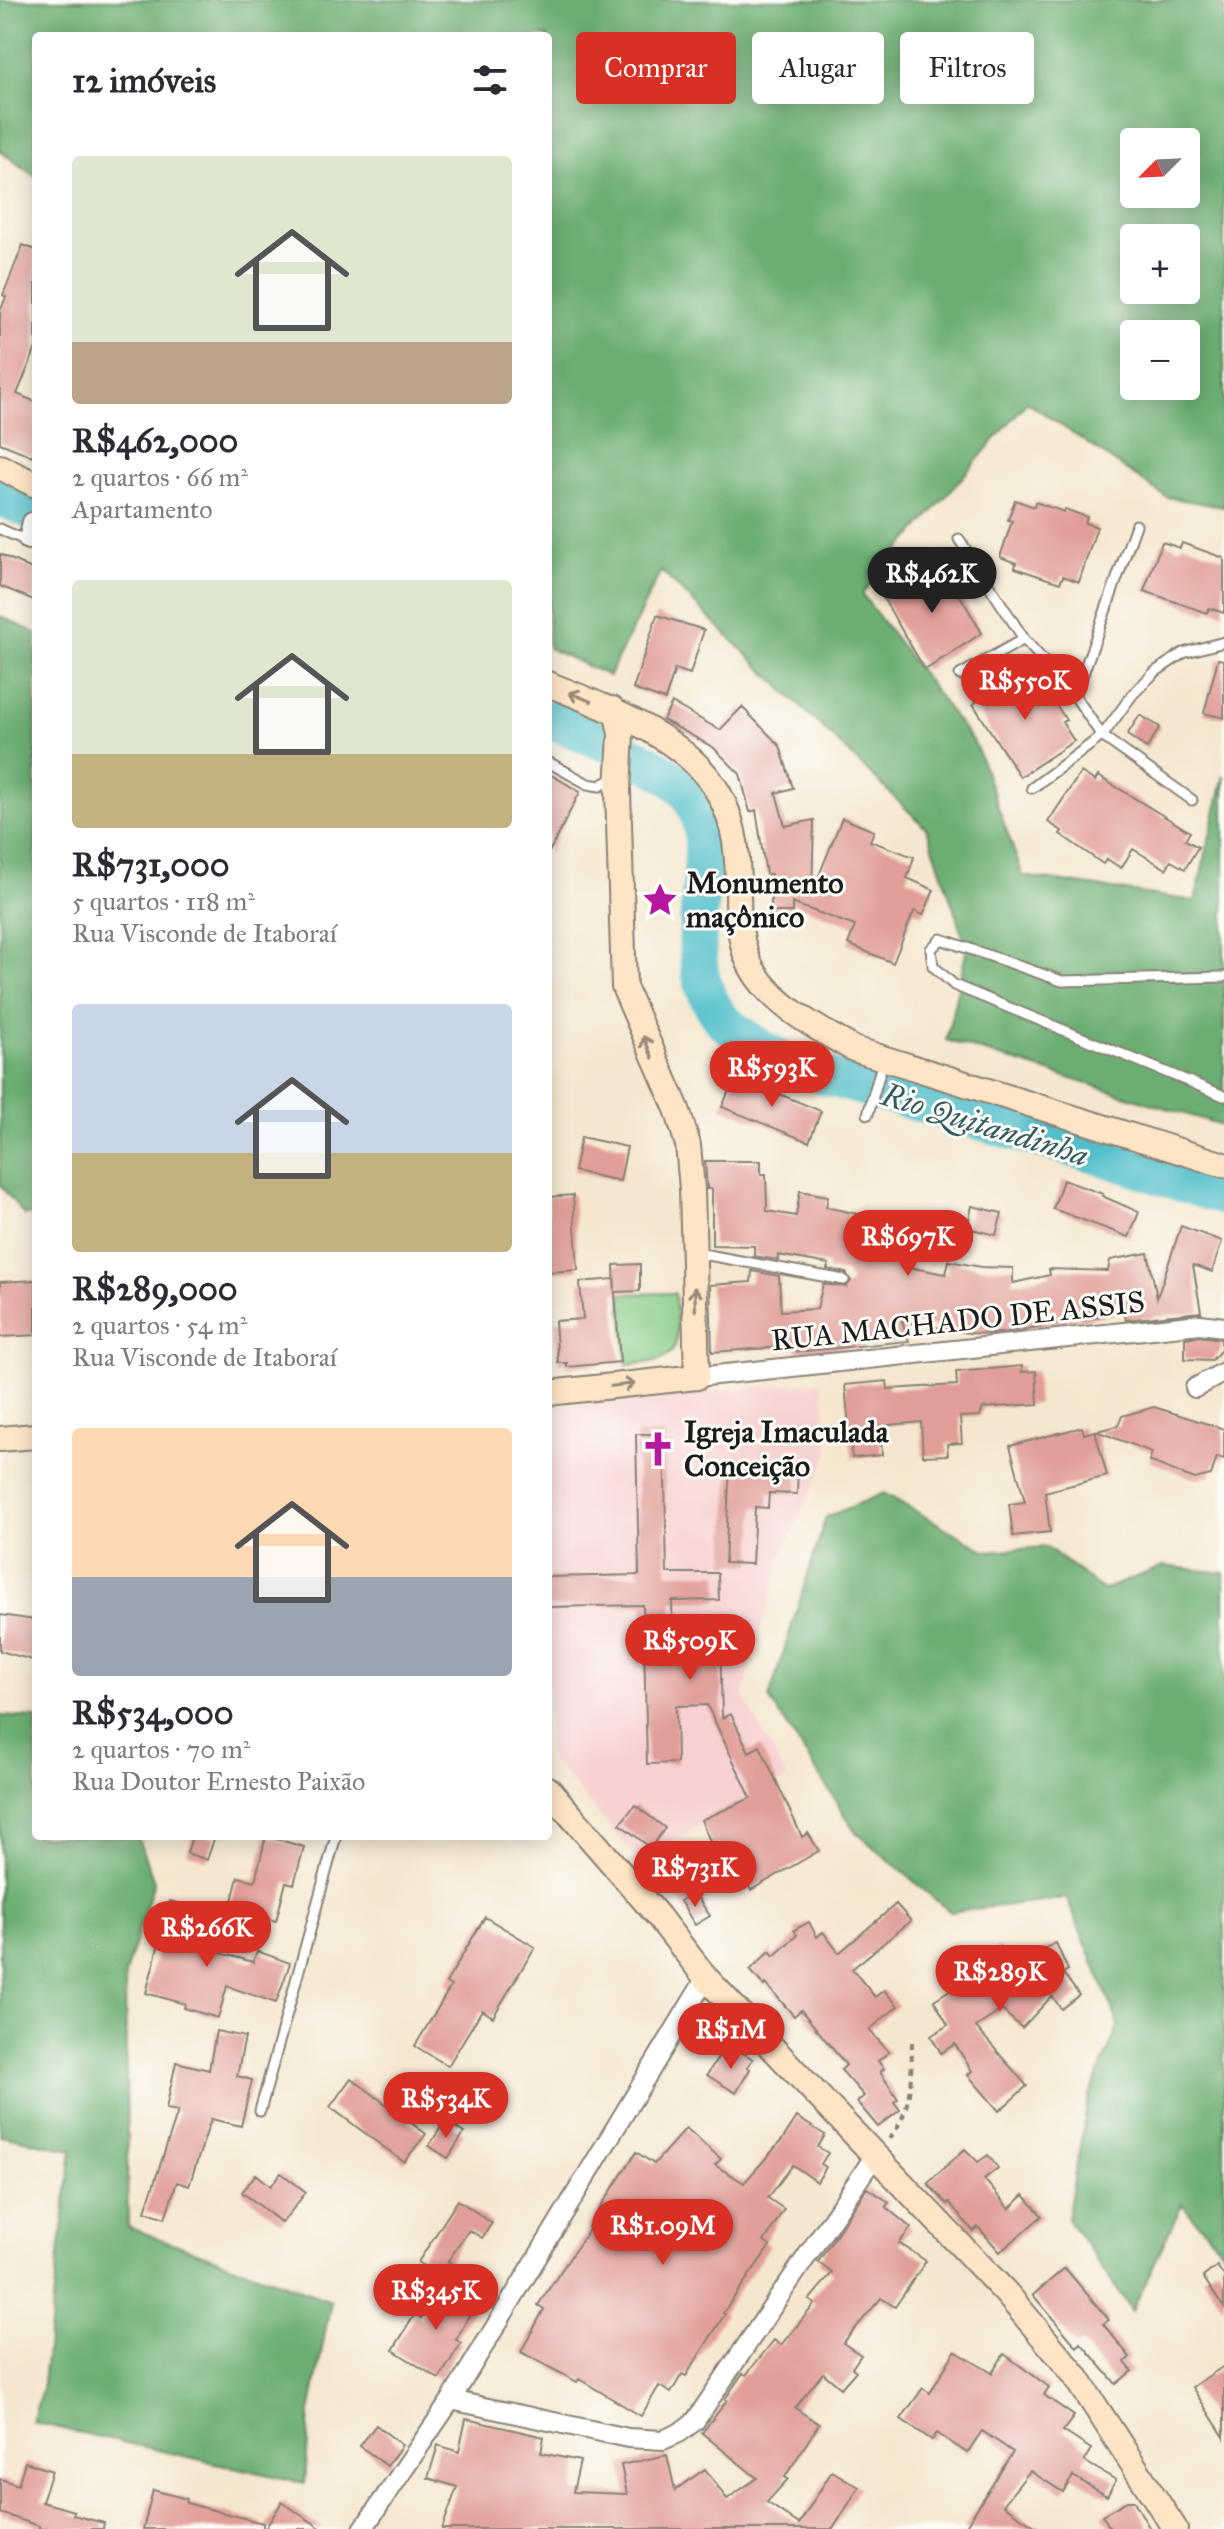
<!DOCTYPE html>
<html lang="pt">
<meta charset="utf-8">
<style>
body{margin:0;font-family:"IM FELL Great Primer",serif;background:#f2f2f3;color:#2b2b33;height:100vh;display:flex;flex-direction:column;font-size:30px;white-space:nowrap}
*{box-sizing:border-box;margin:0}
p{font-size:26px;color:#7c7c81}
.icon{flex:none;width:44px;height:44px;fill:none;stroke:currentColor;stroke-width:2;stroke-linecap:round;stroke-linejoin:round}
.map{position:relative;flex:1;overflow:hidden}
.details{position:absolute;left:32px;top:32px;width:520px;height:1808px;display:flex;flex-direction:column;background:#fff;border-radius:8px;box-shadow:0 4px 20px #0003}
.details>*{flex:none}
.hud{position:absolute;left:576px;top:32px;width:528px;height:72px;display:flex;gap:16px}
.needle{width:52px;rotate:246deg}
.buttons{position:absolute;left:1120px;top:128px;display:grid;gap:16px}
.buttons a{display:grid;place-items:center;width:80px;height:80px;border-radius:8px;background:#fff;box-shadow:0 4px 20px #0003;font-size:40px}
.price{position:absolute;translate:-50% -68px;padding:0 18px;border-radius:28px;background:#d93025;color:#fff;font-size:26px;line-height:52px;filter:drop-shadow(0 2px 4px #0008)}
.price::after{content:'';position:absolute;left:50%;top:48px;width:24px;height:18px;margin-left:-12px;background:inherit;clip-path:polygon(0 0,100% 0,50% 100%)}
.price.active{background:#222;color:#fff}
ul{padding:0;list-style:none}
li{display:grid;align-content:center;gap:16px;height:424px;padding:0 40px}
li span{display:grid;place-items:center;height:248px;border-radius:8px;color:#555}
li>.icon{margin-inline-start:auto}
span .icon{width:144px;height:144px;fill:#fffc;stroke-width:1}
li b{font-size:34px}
h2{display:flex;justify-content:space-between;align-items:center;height:96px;padding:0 40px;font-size:34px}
.tag{padding:0 28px;border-radius:8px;background:#fff;box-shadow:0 4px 20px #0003;font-size:28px;line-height:72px}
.tag.active{background:#d93025;color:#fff}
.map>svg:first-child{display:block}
.built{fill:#f7d0d0}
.green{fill:#85ca85;stroke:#507350;stroke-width:2}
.forest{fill:#6cae72;stroke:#446547;stroke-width:2;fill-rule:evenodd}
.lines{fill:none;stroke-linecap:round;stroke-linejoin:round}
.river{stroke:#52bfcb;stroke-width:38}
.building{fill:#e19e98}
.lane-casing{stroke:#888276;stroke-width:13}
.street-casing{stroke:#888276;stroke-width:22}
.secondary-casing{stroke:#888276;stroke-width:28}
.path{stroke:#888276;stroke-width:4;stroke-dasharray:6 6;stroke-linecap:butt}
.lane{stroke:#fff;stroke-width:9}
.street{stroke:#fff;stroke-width:18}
.secondary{stroke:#fee5c5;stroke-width:24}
.oneway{stroke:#988b79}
.labels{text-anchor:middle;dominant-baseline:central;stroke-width:6;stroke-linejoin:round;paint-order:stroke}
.poi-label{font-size:30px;font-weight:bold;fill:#1c1c1c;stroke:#fdfcf7;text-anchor:start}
.street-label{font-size:30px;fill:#1c1c1c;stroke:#fdfcf7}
.water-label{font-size:32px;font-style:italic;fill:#325d62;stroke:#fdfcf7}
</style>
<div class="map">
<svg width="1224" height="2529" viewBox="0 0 1224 2529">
<rect width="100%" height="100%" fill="#fdfcf7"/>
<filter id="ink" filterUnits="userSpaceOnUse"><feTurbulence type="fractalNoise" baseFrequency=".0125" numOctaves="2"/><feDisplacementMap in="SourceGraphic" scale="16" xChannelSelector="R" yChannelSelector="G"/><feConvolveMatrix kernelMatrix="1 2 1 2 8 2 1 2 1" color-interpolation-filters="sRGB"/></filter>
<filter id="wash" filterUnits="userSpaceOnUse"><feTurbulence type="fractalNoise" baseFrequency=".006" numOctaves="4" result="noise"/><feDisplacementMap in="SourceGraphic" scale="32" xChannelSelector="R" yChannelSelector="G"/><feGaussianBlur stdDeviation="1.8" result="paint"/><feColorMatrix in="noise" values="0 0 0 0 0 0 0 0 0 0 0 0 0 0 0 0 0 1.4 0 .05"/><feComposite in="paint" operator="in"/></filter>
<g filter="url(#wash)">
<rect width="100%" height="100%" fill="#f5e7cf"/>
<path class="built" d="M 822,1382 L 829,1453 L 783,1553 L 743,1694 L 787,1779 L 638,1859 L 548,1756 L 548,1405 Z"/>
<path class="green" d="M 675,1293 C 677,1346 688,1360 627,1365 L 621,1294 Z"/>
<path class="forest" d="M 0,0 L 1224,0 L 1224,507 L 1166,497 L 1027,402 L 862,594 L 976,746 L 1023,876 L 1195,901 L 1224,775 L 1224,1126 L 946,1040 L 967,948 L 927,829 L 661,571 L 609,676 L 548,648 L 548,36 L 36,36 L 36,177 L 0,151 ZM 1134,142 L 1186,142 L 1186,194 L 1134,194 ZM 1134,238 L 1186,238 L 1186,290 L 1134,290 ZM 1134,334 L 1186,334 L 1186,386 L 1134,386 Z
M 0,616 L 36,633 L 36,1215 L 24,1215 L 0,1185 Z
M 884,1493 L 986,1551 L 1047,1547 L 1103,1590 L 1164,1566 L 1224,1573 L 1224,2253 L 1182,2204 L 1132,2311 L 1067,2218 L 1089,2096 L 1119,2025 L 1067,1898 L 950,1912 L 856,1832 L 769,1698 L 826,1517 Z
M 0,1716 L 36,1718 L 36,1836 L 137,1836 L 154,1882 L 125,1974 L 128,2227 L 331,2301 L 310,2413 L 305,2483 L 32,2422 L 42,2389 L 72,2150 L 0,2135 Z"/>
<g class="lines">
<path class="river" d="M 0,497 L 36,513
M 548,719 C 585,735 656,760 683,788 C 730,837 676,933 709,999 C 713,1005 716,1014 721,1019 C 745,1041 775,1056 804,1070 L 1103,1157 L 1224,1197"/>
</g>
<g id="blocks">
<path class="building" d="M 23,245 L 36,250 L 36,348 L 17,394 L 36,402 L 36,446 L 32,456 L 0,443 L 0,312 L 6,297 L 3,295 Z
M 1015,500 L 1034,507 L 1035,502 L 1064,512 L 1065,509 L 1087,517 L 1085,523 L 1097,527 L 1079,582 L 1063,576 L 1060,583 L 1015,568 L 1016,563 L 1000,557 L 1012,521 L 1008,520 Z
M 1162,542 L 1180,548 L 1182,543 L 1224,558 L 1224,613 L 1209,608 L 1207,613 L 1144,591 Z
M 0,554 L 36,571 L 36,601 L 0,586 Z
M 940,562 L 982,633 L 925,670 L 882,596 Z
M 657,615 L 704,630 L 690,674 L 675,669 L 665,700 L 633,689 Z
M 1218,659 L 1224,660 L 1224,718 L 1204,713 Z
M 1028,668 L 1035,679 L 1038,677 L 1055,703 L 1066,720 L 1062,722 L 1074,741 L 1020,777 L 973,704 Z
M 672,703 L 720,730 L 742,707 L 780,746 L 793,788 L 776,793 L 785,826 L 814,820 L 812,893 L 842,818 L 874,831 L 870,841 L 914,857 L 907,878 L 934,890 L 923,915 L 914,911 L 893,963 L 848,944 L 855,926 L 792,903 L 792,912 L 771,912 L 771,874 L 766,874 L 756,810 L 750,812 L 740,774 L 713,747 L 663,720 Z
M 1140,715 L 1160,727 L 1147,748 L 1127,735 Z
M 1081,772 L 1095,781 L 1098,776 L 1190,832 L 1185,840 L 1198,847 L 1185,869 L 1171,861 L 1166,869 L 1133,849 L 1121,868 L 1107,859 L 1103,864 L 1060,834 L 1062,831 L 1048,822 Z
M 548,773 L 580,792 L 548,854 Z
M 735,1076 L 821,1111 L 809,1142 L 722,1107 Z
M 581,1137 L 627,1147 L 620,1181 L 574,1171 Z
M 705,1161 L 761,1161 L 761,1174 L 766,1174 L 767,1211 L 796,1216 L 800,1191 L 828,1196 L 826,1207 L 880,1219 L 881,1215 L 920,1227 L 907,1267 L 946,1274 L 949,1261 L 981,1267 L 1013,1268 L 1013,1283 L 1050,1275 L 1049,1269 L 1108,1271 L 1110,1260 L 1148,1253 L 1157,1298 L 1181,1226 L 1222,1241 L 1212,1272 L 1193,1265 L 1201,1312 L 1126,1320 L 1124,1311 L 1082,1320 L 1081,1318 L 1018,1331 L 990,1334 L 969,1333 L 902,1321 L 909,1341 L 797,1352 L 796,1346 L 712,1352 L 710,1285 L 751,1282 L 752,1271 L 779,1276 L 781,1311 L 817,1309 L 823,1284 L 846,1287 L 851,1281 L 846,1273 L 827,1269 L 829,1264 L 778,1255 L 778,1260 L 754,1256 L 754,1246 L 712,1245 L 712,1189 L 707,1189 Z
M 1063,1180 L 1103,1194 L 1102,1196 L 1139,1212 L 1129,1237 L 1053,1209 Z
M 573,1195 L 578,1270 L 549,1272 L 548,1197 Z
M 972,1206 L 1002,1213 L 996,1235 L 967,1228 Z
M 640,1264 L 640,1291 L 615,1292 L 614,1265 Z
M 614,1279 L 620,1362 L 567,1367 L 567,1363 L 558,1363 L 555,1321 L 583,1319 L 580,1282 Z
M 36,1280 L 36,1335 L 1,1337 L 0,1282 Z
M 1200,1336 L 1221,1339 L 1221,1350 L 1212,1360 L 1185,1359 L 1185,1338 Z
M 1022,1366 L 1022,1372 L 1036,1371 L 1038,1404 L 983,1408 L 980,1416 L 960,1417 L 962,1443 L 947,1444 L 948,1455 L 923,1456 L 921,1422 L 880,1426 L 882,1455 L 852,1458 L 845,1385 L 887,1381 L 888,1389 L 957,1385 L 956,1372 Z
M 1154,1407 L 1224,1429 L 1224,1459 L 1217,1457 L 1211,1475 L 1195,1479 L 1184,1475 L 1149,1461 L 1152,1452 L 1096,1431 L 1118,1426 L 1122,1416 Z
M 1082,1427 L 1084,1434 L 1095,1431 L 1107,1476 L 1045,1492 L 1050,1532 L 1013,1536 L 1009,1504 L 1025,1502 L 1010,1446 Z
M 636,1434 L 664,1434 L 667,1573 L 718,1573 L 719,1600 L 672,1601 L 673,1637 L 720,1636 L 722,1718 L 731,1714 L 749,1752 L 760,1746 L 802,1837 L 808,1833 L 819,1851 L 751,1890 L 727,1854 L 717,1858 L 701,1820 L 751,1798 L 707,1705 L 676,1706 L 677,1763 L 647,1764 L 643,1605 L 548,1607 L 548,1577 L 639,1575 Z
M 730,1464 L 798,1468 L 797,1494 L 769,1493 L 768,1508 L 755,1507 L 752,1564 L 725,1563 Z
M 0,1615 L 36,1620 L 36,1661 L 0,1651 Z
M 635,1805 L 665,1828 L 651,1848 L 620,1824 Z
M 192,1836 L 215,1836 L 207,1860 L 187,1853 Z
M 266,1836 L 304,1847 L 294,1884 L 286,1882 L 276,1921 L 230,1909 L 238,1877 L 255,1881 Z
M 694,1892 L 710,1916 L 695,1925 L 680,1901 Z
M 170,1901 L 198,1908 L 188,1944 L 253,1962 L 257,1951 L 290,1963 L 276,2003 L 227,1986 L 218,2018 L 184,2008 L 185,2004 L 146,1993 Z
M 896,1904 L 911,1921 L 852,1969 L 875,1997 L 884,1990 L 898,2006 L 869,2030 L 889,2052 L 878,2061 L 884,2069 L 880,2072 L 898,2099 L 894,2102 L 900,2110 L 878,2127 L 857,2102 L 864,2096 L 841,2070 L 846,2065 L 801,2010 L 794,2016 L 766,1984 L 764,1986 L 750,1970 L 770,1951 L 774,1956 L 797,1935 L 794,1930 L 809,1922 L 817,1937 L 823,1932 L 839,1953 Z
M 485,1917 L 535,1947 L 493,2017 L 482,2010 L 448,2066 L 415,2046 L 451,1986 L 446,1983 Z
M 1056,1943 L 1068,1970 L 1063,1973 L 1079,1995 L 1061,2009 L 1052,1996 L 1022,2028 L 1002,2010 L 976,2027 L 1027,2086 L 999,2111 L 968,2075 L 972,2071 L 955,2044 L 941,2053 L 931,2036 L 948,2025 L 934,2000 L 985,1968 L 980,1960 L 999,1947 L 1011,1964 Z
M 216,2031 L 245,2037 L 237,2076 L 252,2080 L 241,2126 L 211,2119 L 189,2186 L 177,2182 L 165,2218 L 145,2211 L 178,2111 L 166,2109 L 176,2062 L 209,2070 Z
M 738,2050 L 753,2059 L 747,2067 L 750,2069 L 736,2093 L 707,2075 L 720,2054 L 732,2061 Z
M 351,2078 L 426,2134 L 404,2162 L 330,2107 Z
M 797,2117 L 825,2135 L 818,2147 L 828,2153 L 821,2164 L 826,2167 L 817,2182 L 793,2165 L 768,2198 L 784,2209 L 764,2242 L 770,2246 L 723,2313 L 725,2314 L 686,2376 L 682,2374 L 671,2393 L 659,2386 L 641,2416 L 579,2379 L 577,2382 L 521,2352 L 544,2309 L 538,2305 L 590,2228 L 588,2227 L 636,2152 L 654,2164 L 686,2128 L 721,2159 L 715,2165 L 744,2183 L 782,2140 Z
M 445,2121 L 464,2133 L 448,2158 L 429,2146 Z
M 965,2149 L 978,2162 L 988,2155 L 998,2168 L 984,2179 L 1009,2209 L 1024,2195 L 1042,2216 L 1000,2252 L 978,2227 L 973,2231 L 949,2202 L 947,2204 L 927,2183 Z
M 281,2173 L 306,2192 L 282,2223 L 242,2192 L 256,2174 L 271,2186 Z
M 867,2188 L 889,2202 L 886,2207 L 911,2228 L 899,2243 L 926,2261 L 895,2307 L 881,2298 L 843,2343 L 861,2355 L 852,2368 L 856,2371 L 841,2388 L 823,2373 L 795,2408 L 819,2424 L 785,2477 L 788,2479 L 767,2502 L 799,2524 L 832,2471 L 859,2487 L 833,2529 L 442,2529 L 457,2487 L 428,2478 L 438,2445 L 459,2452 L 466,2419 L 544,2437 L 541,2453 L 580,2461 L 573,2492 L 627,2494 L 621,2465 L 667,2455 L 675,2490 L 705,2469 L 727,2499 L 757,2478 L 702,2433 L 727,2400 L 725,2399 L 743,2373 L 746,2375 L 774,2340 L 781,2345 L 815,2304 L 809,2300 L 832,2273 L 818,2262 Z
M 458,2200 L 492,2223 L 482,2238 L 469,2230 L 448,2261 L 461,2270 L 451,2284 L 418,2262 Z
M 1217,2266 L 1224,2276 L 1224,2308 L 1203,2277 Z
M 1065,2268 L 1109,2320 L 1103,2324 L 1130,2357 L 1125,2362 L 1132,2371 L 1116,2384 L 1081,2343 L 1077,2347 L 1033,2295 Z
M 440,2283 L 476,2303 L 456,2340 L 461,2343 L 439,2379 L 393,2350 L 415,2314 L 421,2318 Z
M 955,2351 L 992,2373 L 1004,2354 L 1049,2387 L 1044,2395 L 1074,2416 L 1063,2431 L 1091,2449 L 1084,2461 L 1116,2480 L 1107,2496 L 1073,2476 L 1063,2492 L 1030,2471 L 1003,2505 L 1039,2529 L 964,2529 L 1013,2452 L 982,2431 L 967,2453 L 937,2433 L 932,2440 L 901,2419 L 923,2388 L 930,2393 Z
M 1224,2366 L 1224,2437 L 1192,2387 Z
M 376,2425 L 402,2445 L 387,2466 L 360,2446 Z
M 25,2462 L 52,2471 L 42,2502 L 74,2511 L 73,2515 L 104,2523 L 103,2529 L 39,2529 L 39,2526 L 0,2513 L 0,2479 L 18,2485 Z
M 153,2490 L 187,2499 L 186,2503 L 263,2523 L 263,2529 L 143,2529 Z
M 1127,2501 L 1134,2501 L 1150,2529 L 1111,2529 L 1102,2515 Z
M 282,2502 L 322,2529 L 265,2529 Z"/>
</g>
</g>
<g filter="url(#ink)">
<use href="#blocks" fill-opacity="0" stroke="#888276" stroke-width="2"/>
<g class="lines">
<g class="lane-casing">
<path id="lane" d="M 0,529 L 36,545
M 959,539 L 1024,639 L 1075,696 L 1102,736 L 1192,800
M 960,675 L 1024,639
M 1075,696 L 1136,525
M 548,762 L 588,784 L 600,786 L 616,777
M 1032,788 L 1102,736 L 1133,694 L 1155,672 L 1183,653 L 1224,642
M 1224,977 L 1062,981 L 941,939 L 931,949 L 933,966 L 954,985 L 1224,1096
M 868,1114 L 883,1061
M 697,1253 L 844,1280
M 260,2111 L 336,1836"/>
</g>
<g class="street-casing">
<path id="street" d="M 28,540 L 32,522
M 697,1377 L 1200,1324 L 1224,1327
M 1195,1388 L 1224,1372
M 451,2400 L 628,2438 L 663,2440 L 679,2433 L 695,2421 L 876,2154
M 363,2529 L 451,2400 L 706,1978"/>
</g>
<g class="secondary-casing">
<path id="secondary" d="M 0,467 L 36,485
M 548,684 C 605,707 688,737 719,794 C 737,826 738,860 738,895 C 738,914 740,937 746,955 C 761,999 816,1028 854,1049 L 1224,1165
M 548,1393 L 697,1377 L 692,1189 L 688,1145 L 677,1109 L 624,987 L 618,790 L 621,734 L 618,719 L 612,709
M 0,1439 L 36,1436
M 548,1789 L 658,1916 L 706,1978 L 1007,2294 L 1075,2375 L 1175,2529"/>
</g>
<path class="path" d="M 889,2139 C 913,2111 911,2076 912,2042"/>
<use href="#lane" class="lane"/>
<use href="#street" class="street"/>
<use href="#secondary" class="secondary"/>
</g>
<defs><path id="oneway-shaft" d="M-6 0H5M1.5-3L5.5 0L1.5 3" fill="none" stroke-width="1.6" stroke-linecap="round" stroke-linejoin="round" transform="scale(2)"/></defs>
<g class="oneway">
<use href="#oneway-shaft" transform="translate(580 697) rotate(-158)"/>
<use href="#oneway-shaft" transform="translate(648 1047) rotate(-113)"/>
<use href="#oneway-shaft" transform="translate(695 1299) rotate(-92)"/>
<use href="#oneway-shaft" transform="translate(623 1385) rotate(-6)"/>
</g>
</g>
<defs>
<g id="sight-bare" transform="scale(2.76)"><path d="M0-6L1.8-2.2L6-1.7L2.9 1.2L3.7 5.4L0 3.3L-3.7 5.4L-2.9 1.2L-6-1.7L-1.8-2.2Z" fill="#b5179e" stroke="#fdfcf7" stroke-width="2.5" paint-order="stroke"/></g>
<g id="church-bare" transform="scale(2.76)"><path d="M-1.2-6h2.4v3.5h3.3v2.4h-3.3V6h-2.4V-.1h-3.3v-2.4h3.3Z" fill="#b5179e" stroke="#fdfcf7" stroke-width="2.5" paint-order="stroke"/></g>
</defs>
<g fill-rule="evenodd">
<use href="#sight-bare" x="660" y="900"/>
<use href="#church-bare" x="658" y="1449"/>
</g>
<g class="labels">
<g class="poi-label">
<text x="686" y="883">Monumento<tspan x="686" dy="34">maçônico</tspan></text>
<text x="684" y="1432">Igreja Imaculada<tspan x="684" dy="34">Conceição</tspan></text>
</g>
<g class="street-label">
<text transform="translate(958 1321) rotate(-6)">RUA MACHADO DE ASSIS</text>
</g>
<g class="water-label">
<text transform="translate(985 1125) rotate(17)">Rio Quitandinha</text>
</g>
</g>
</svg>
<div class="buttons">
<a><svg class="needle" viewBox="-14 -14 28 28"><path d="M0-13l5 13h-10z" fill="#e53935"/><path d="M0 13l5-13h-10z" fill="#7c7c81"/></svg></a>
<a>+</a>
<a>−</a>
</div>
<b class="price active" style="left:932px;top:615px">R$462K</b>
<b class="price" style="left:1025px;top:722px">R$550K</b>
<b class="price" style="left:772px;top:1109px">R$593K</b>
<b class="price" style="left:908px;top:1278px">R$697K</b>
<b class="price" style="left:690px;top:1682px">R$509K</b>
<b class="price" style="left:695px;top:1909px">R$731K</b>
<b class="price" style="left:207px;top:1969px">R$266K</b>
<b class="price" style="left:1000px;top:2013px">R$289K</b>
<b class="price" style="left:731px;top:2071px">R$1M</b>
<b class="price" style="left:446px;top:2140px">R$534K</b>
<b class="price" style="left:663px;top:2267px">R$1.09M</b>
<b class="price" style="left:436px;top:2332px">R$345K</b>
<div class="hud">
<a class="tag active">Comprar</a>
<a class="tag">Alugar</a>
<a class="tag">Filtros</a>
</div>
<section class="details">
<h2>12 imóveis<svg class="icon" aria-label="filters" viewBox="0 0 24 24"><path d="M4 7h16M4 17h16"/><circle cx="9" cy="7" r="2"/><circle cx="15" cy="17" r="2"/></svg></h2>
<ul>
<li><span style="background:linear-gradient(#dfe7d0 75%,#b9a48a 0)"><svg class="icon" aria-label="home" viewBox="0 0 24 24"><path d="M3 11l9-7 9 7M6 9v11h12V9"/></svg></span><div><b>R$462,000</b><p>2 quartos · 66 m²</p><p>Apartamento</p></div></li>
<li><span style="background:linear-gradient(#dfe7d0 70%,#c2b280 0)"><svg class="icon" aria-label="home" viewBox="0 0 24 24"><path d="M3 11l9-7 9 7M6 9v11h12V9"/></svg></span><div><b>R$731,000</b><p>5 quartos · 118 m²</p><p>Rua Visconde de Itaboraí</p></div></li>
<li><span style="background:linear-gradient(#c9d6e8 60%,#c2b280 0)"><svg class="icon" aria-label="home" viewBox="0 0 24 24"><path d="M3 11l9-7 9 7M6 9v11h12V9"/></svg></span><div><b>R$289,000</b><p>2 quartos · 54 m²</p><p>Rua Visconde de Itaboraí</p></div></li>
<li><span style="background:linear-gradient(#ffd9b3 60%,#9aa5b1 0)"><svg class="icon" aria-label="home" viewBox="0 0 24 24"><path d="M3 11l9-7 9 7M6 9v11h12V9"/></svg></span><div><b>R$534,000</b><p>2 quartos · 70 m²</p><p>Rua Doutor Ernesto Paixão</p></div></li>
</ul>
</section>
</div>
